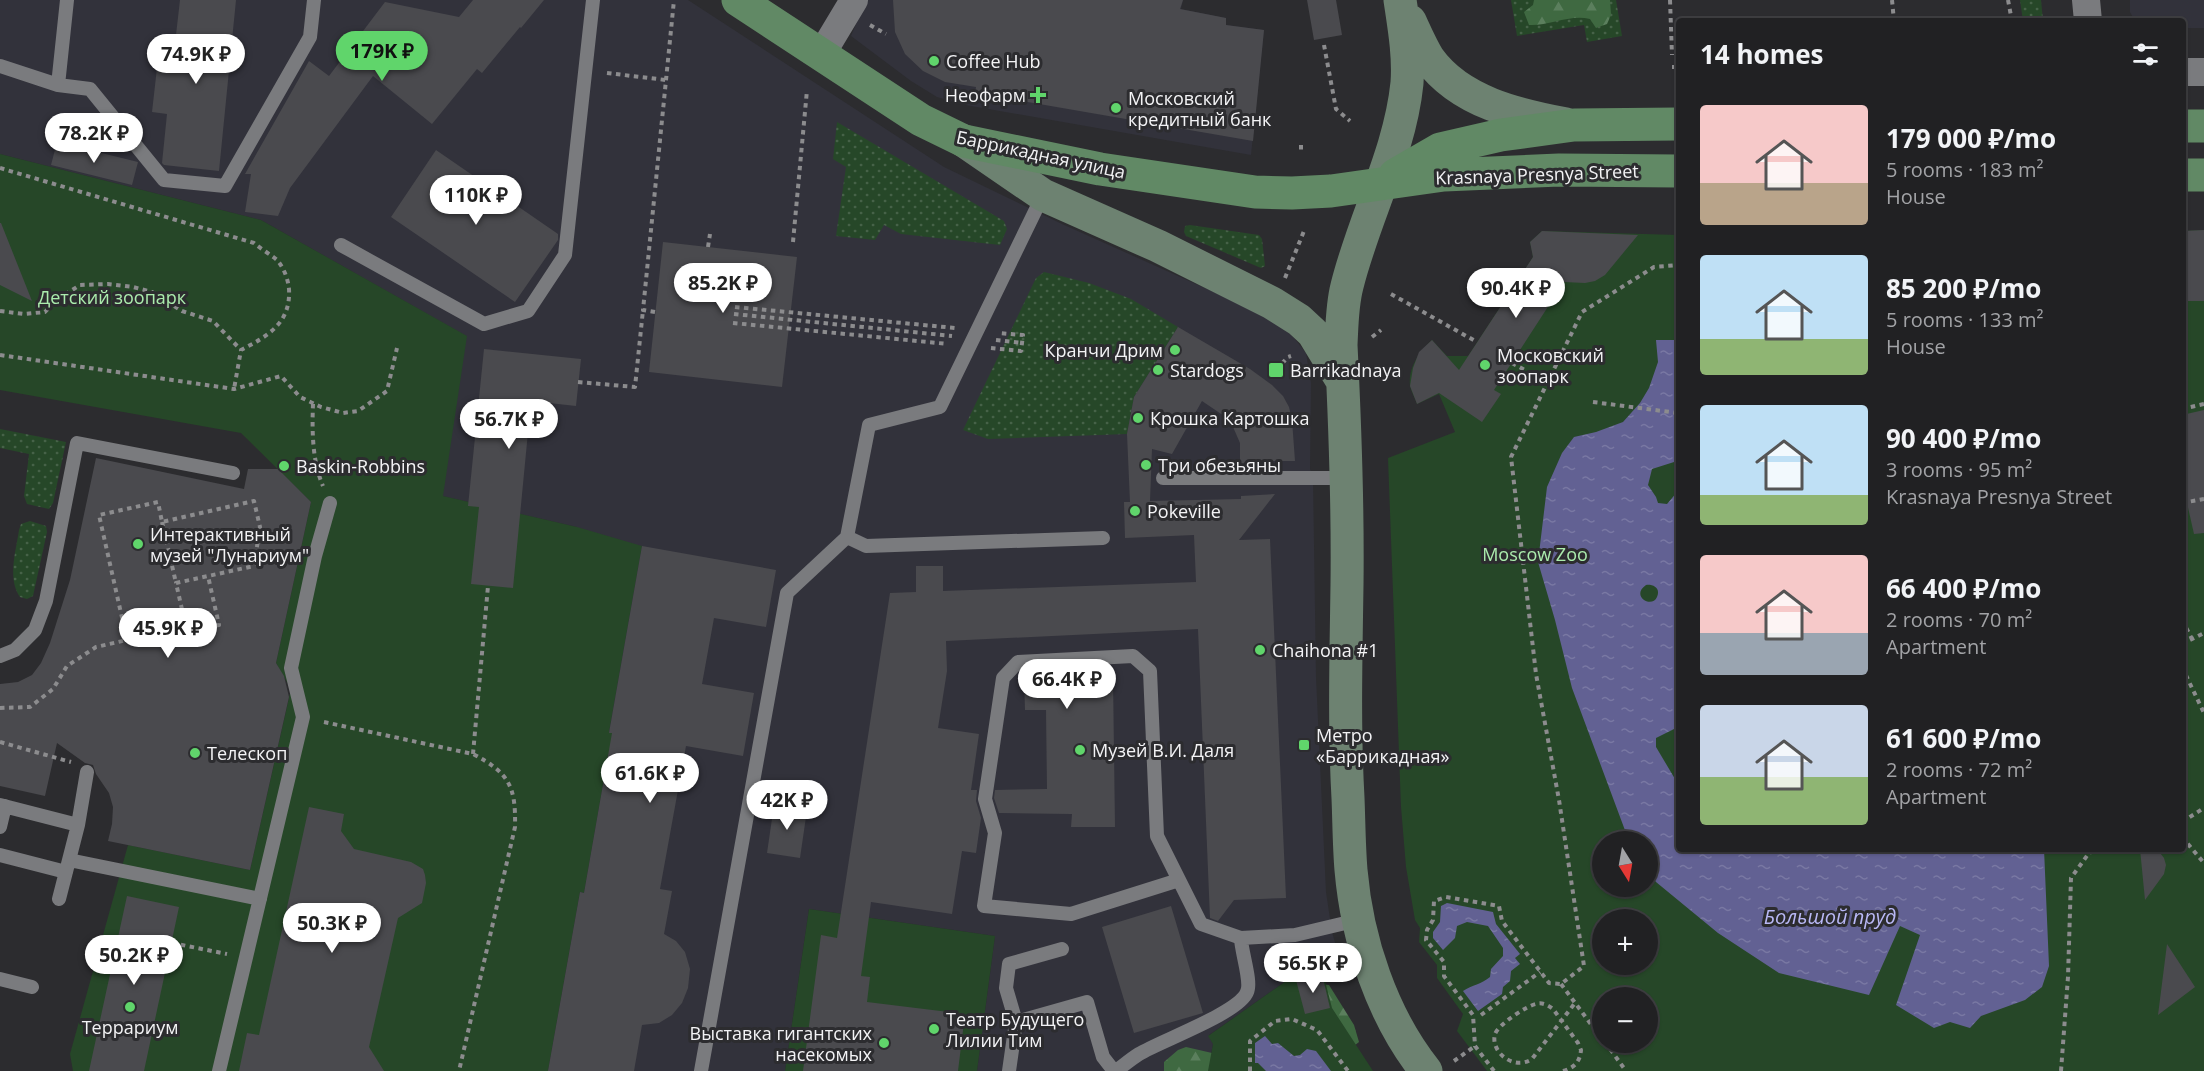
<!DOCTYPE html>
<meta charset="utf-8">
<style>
body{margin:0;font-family:"Open Sans",sans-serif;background:#29292b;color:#f1f3f6;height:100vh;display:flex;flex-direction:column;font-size:22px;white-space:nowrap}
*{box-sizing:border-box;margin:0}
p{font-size:20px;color:#a2a3a6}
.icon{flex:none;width:33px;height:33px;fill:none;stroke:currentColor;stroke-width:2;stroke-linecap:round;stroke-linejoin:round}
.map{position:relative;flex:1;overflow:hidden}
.side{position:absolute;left:1676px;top:18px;width:510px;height:834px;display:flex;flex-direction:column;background:#212123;border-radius:6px;box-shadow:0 2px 4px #0004,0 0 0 2px #3e3e41}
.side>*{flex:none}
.needle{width:39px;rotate:169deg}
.fabs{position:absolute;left:1592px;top:831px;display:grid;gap:12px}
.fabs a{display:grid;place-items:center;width:66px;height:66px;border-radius:50%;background:#212123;box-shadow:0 2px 4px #0004,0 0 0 2px #3e3e41;font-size:30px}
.price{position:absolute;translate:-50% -51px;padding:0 14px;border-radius:21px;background:#fff;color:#222;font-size:20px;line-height:39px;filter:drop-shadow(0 2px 3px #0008)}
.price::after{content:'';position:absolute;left:50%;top:36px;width:18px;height:14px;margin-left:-9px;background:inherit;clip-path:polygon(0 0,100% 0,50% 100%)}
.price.current{background:#60d56b;color:#111}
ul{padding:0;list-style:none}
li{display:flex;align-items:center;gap:18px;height:150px;padding:0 24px}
li span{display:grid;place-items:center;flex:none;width:168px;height:120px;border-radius:6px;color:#555}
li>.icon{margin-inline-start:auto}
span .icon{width:72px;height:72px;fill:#fffc;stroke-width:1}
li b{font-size:26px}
h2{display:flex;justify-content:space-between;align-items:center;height:72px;padding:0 24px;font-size:26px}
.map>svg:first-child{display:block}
.built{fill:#32323b}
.grass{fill:url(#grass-dots)}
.forest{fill:url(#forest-firs)}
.green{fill:#264728;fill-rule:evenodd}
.water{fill:url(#water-ripples);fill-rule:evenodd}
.building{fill:#4a4a4e}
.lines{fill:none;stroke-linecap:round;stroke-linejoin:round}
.path{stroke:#8c8c8e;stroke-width:4;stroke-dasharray:4.5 4.5;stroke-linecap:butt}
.lane{stroke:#7a7b7e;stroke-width:14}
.street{stroke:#7a7b7e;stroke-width:28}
.secondary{stroke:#6d8271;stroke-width:33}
.primary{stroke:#618965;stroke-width:33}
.poi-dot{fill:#60d56b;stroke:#2c2c2f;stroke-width:2}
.labels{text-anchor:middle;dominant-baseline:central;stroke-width:6;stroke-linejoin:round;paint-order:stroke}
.poi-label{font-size:18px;fill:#f3f3f5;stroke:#2c2c2f;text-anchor:start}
.street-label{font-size:18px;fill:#f3f3f5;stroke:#2c2c2f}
.park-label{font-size:18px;fill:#abecad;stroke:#2c2c2f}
.water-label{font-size:20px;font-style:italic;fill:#b9b8f6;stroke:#2c2c2f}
</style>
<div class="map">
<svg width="2204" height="1071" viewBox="0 0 2204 1071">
<defs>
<pattern id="grass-dots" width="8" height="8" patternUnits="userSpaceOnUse" patternTransform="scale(1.5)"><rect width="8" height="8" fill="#264728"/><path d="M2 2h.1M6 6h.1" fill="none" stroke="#466248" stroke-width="1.8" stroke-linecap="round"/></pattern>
<pattern id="forest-firs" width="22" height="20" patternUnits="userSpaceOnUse" patternTransform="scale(1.5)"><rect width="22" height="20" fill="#3f6941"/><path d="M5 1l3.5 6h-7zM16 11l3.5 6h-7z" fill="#5b7f5d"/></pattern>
<pattern id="water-ripples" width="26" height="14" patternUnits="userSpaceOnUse" patternTransform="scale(1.5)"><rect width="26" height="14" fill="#626193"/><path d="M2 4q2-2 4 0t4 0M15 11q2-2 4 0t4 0" fill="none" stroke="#7978a3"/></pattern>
</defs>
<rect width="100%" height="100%" fill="#2c2c2f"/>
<path class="built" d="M 0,0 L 688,0 L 944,167 L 1062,224 L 1265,315 L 1286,328 L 1306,353 L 1311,383 L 1310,469 L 1313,478 L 1316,677 L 1326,892 L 1332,932 L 1342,967 L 1286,981 L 1209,1035 L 1213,1044 L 1208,1071 L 977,1071 L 995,936 L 809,909 L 785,1071 L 548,1071 L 580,892 L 584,892 L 608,755 L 609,733 L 577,527 L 442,496 L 466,336 L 261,220 L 0,154 Z
M 866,0 L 1183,0 L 1181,9 L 1226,18 L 1226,25 L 1264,30 L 1251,155 L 960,104 L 937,97 L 911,81 L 851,36 Z
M 2130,0 L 2204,0 L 2204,28 L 2183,28 L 2182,21 L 2135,21 L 2130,12 Z"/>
<path class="grass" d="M 1511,0 L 1616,0 L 1622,36 L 1587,42 L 1584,25 L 1517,36 Z
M 2020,0 L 2041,0 L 2043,21 L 2023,21 Z
M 837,122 L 1004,221 L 1007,229 L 1000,245 L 901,234 L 884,225 L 875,240 L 836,236 L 846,167 L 833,159 Z
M 1190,225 L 1259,235 L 1262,239 L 1265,266 L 1261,268 L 1186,236 L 1184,232 L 1185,226 Z
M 1044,272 L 1089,283 L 1131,299 L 1178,327 L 1134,397 L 1127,434 L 988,439 L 963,430 L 1036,278 Z
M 0,429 L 66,442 L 53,503 L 49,509 L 27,504 L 24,496 L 29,454 L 0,448 Z
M 30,521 L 46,526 L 47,532 L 33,596 L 27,599 L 20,597 C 7,579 16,551 19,530 L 21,524 Z"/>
<path class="forest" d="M 1534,0 L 1610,0 L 1611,15 L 1607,24 L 1596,28 L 1590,19 C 1570,14 1549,26 1529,25 L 1524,12 L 1533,5 Z
M 1319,984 L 1329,985 L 1354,1025 L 1359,1042 L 1345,1053 Z
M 1186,1047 L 1212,1053 L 1247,1071 L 1164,1071 L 1164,1062 L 1178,1050 Z"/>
<path class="green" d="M 0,154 L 261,220 L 467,336 L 443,496 L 577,527 L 642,546 L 609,732 L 619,735 L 608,756 L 584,893 L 580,892 L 548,1071 L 73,1071 L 70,1054 L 128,845 L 250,870 L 291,689 L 276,663 L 311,502 L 241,433 L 0,390 Z
M 2204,230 L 2204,1071 L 1487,1071 L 1457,1031 L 1463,1014 L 1437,978 L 1437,965 L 1419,942 L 1420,928 L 1415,920 L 1406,867 L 1401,807 L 1388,458 L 1455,432 L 1439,394 L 1417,404 C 1415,398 1411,391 1410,386 C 1408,367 1420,351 1432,340 L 1447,356 L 1468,356 L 1533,257 L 1530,242 L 1542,231 L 1678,235 L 1678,849 L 2182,849 L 2182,231 ZM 1602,842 L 1647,842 L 1647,886 L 1602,886 ZM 1602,920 L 1647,920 L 1647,964 L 1602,964 ZM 1602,998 L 1647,998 L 1647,1042 L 1602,1042 Z
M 809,909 L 995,936 L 977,1071 L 785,1071 Z
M 1323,973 L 1332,1008 L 1373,1071 L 1208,1071 L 1213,1044 L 1208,1036 L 1286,981 Z"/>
<path class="water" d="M 1656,340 L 1678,340 L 1678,465 L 1674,462 L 1652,469 L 1648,485 L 1656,497 L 1658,503 L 1667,504 L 1678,491 L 1678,727 L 1656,738 L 1656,747 L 1678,784 L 1678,849 L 2044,849 L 2049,966 L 2042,987 L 2025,1000 L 1981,1016 L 1970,1028 L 1950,1022 L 1934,1028 L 1896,1005 L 1920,935 L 1900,926 L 1869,995 L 1779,973 L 1718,933 L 1656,882 L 1647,871 L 1647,842 L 1629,841 L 1572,688 L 1555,620 L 1538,562 L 1547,487 L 1562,453 L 1574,437 L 1596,432 L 1623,422 L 1640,403 L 1649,388 L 1658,362 ZM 1646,585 C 1653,584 1661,588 1657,597 C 1652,609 1630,596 1646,585 Z
M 1447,903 L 1493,912 L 1496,924 L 1520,954 L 1515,958 L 1520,964 L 1511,971 L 1510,981 L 1503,987 L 1502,994 L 1478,1011 L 1463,991 C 1472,985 1482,984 1490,977 L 1491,969 L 1503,956 L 1503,948 L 1488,926 L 1467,922 L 1457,926 L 1455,938 L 1443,950 L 1433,938 L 1433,932 L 1440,922 L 1441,906 Z
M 1265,1036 L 1272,1044 L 1278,1043 L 1294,1056 L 1300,1055 L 1307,1049 L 1316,1051 L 1331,1071 L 1266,1071 L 1258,1063 L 1255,1063 L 1255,1043 Z"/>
<path class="building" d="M 180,0 L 236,0 L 219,171 L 164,165 L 162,163 L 167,114 L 152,112 L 158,59 L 173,61 Z
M 473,0 L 544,0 L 521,28 L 520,27 L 482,73 L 477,69 L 432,124 L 373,76 L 290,188 L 278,216 L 245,212 L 251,174 L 245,174 L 309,61 L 329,76 L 385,2 L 459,17 Z
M 893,0 L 1183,0 L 1180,9 L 1226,18 L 1226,25 L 1264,30 L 1253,141 L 975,93 L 976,87 L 945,82 L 923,71 L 905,54 L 895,32 Z
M 1307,0 L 1336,0 L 1342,35 L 1314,40 Z
M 57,142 L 138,162 L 132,185 L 51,165 Z
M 436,150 L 558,234 L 558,240 L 515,302 L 391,217 Z
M 0,223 L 1,223 L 32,301 L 0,285 Z
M 2204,230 L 2204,301 L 2182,301 L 2182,231 Z
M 1542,231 L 1638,235 L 1605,275 L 1595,281 L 1585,283 L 1564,282 L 1494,390 L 1501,394 L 1482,422 L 1439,393 L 1417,404 L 1410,386 L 1413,368 L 1419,352 L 1432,340 L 1459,370 L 1533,257 L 1530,242 Z
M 663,242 L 797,257 L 782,387 L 649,372 Z
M 1178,327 L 1250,369 L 1272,385 L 1283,396 L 1289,407 L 1292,420 L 1295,461 L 1265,461 L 1265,469 L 1240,469 L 1240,443 L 1230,420 L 1202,401 L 1172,454 L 1152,449 L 1150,501 L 1241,499 L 1241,496 L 1275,494 L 1239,540 L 1270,539 L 1286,898 L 1234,900 L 1218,921 L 1210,918 L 1198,629 L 946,641 L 947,671 L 938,728 L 979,734 L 971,790 L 977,790 L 976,801 L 981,818 L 976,853 L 962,851 L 952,914 L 871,902 L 861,976 L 870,977 L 867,1002 L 965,1014 L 958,1071 L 803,1071 L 821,935 L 837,938 L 890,593 L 916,592 L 916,566 L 943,566 L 943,591 L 1196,582 L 1194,535 L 1125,538 L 1124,502 L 1130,502 L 1127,434 L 1134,397 Z
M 484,349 L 581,359 L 576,406 L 531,401 L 513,588 L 471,584 L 479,507 L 468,506 Z
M 2204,410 L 2204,533 L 2194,534 L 2182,481 L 2182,415 Z
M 96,458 L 244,489 L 248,469 L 278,469 L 311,502 L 276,663 L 284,676 L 289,697 L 250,870 L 108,841 L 112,824 L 113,807 L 109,793 L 96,774 L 93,765 L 85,763 L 57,743 L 45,796 L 0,786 L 0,684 L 18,682 L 32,675 L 41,663 L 50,643 L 70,580 Z
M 642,546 L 776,570 L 766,627 L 714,618 L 702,684 L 754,693 L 743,756 L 686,746 L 660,889 L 672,891 L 664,934 L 676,941 L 685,952 L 690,969 L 688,988 L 682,1003 L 672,1015 L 659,1023 L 642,1025 L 634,1071 L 548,1071 L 580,892 L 584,893 L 612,733 L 609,733 Z
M 1024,677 L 1113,677 L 1115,827 L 1071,827 L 1072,814 L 999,813 L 994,798 L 995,790 L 1047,789 L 1046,710 L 1025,710 Z
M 774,805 L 807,810 L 800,858 L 767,853 Z
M 309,807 L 344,814 L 341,831 L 354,849 L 411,862 L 423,869 L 425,875 L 426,883 L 422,903 L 398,918 L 369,1047 L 384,1071 L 239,1071 L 247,1033 L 259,1035 Z
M 2140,849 L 2157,849 L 2164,858 L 2166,865 L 2164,874 L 2145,900 Z
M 127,896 L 179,907 L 172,940 L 144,1071 L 89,1071 Z
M 1171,906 L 1203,1013 L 1134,1033 L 1102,927 Z
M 2167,944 L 2195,987 L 2158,1015 Z
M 1322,974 L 1330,1008 L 1305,1014 L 1296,980 Z"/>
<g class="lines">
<path class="path" d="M 1670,0 L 1672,55
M 1892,0 L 1894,21
M 2008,0 L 2012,21
M 870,25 L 886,34
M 1324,45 L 1336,109 L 1350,121
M 1672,67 L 1678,67
M 607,73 L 666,80
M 1301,145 L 1301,151
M 0,168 L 254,243 C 261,249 270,254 277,260 C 284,268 288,279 289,289 C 291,323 268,336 241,350 L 234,389
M 793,242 L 807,90
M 708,247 L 710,234
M 1285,278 L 1304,231
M 1391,294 L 1477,342
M 735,307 L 955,328
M 0,311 L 24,314 L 45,312 L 55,301 L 80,285 L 108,284 L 133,287 L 152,292 L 182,311 L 213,321 L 241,350
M 655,312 L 643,310 L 674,0
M 734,314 L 952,336
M 733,323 L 948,344
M 1372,337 L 1381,330
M 996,340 L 1022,343
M 991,348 L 1021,351 L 1023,335 L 998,333
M 0,355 L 234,389 L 281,376 L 300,397 L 321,407 L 343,413 L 358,411 L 387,391 L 397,348
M 1512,363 L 1548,383
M 1276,370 L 1288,357 L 1291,356
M 578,382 L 635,387 L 643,310
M 1593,402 L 1678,413
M 313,404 C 312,430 312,461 323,486
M 2182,409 L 2204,404
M 2182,503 L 2204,499
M 162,522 L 176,583
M 2182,620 L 2192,639
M 186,627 L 176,583 L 254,566 L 260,527 L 254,501 L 162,522 L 158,502 L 99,515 L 127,640 L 186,627 L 205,627 L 219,625 L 208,576
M 2182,644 L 2204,633
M 2182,667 L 2204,713
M 0,708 L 30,707 L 53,689 L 67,666 L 96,647 L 127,640
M 324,722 L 473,754 C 509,773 516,786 515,827 L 459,1071
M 0,742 L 71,762
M 473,754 L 488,586
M 2182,822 L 2204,808
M 2182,837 L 2204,863
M 172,943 L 227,954
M 1561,984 L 1602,1039
M 1481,1015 L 1540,972
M 1605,1042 L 1626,1071
M 1454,1061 L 1475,1046
M 1250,1071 L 1250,1041 L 1275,1021 L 1292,1019 L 1317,1030 L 1348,1071
M 1494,1071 L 1475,1046 L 1473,1015 L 1444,976 L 1444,962 L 1426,940 L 1427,930 L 1433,920 L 1434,901 L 1446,897 L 1499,906 L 1502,921 L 1549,983 L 1561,984 L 1584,966 L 1559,800 L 1536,674 L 1511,457 L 1582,312 L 1654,267 L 1678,265
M 1563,1071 C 1574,1068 1580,1062 1581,1050 L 1578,1043 L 1553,1009 C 1548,1005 1542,1002 1536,1004 C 1526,1006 1498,1025 1495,1034 C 1490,1052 1514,1071 1532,1059 L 1575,1003
M 2061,1071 L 2068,977 L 2071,878 L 2089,853 L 2097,849"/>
<path class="lane" d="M 0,66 L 58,85 L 67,0
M 58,85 L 90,89 L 164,180 L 225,186 L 310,37 L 314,0
M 341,245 L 484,324 L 528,311 L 565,255 L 593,0
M 1163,478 L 1346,478
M 847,537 L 866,546 L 1103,538
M 0,656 L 15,650 L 35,630 L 46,601 L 77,443 L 233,473
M 0,805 L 78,825
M 0,827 L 5,806
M 0,855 L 66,872
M 69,860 L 260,899
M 1179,880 L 1071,914 L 984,906 L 995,833 L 985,799 L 1003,678 L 1018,662 L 1133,656 L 1150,671 L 1157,836 L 1201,924 L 1241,938
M 59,899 L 78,825 L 87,772
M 0,979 L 32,987
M 1016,1022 L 1006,988 L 1009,964 L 1062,949
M 219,1071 L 303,717 L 291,668 L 315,556 L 330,503
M 701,1071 L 787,593 L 847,537 L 869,425 L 940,407 L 1043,195
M 1009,1071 L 1016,1022 L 1087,1002 L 1103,1057 L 1114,1071
M 1116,1071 C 1124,1065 1131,1059 1139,1054 C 1160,1041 1239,1013 1247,992 C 1252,982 1241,951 1241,938 L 1295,935 L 1358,920"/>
<path class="street" d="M 2086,0 L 2088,21
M 821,55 L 854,0
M 2182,72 L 2204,72"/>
<path class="secondary" d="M 1400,0 C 1404,27 1409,55 1407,83 C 1400,153 1364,217 1347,286 C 1342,305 1342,325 1341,345 C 1345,425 1348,505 1347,585 C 1346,656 1344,727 1348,798 C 1349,822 1349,846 1351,870 C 1357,940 1382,1016 1426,1071
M 1410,21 C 1416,34 1422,48 1429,59 C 1460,102 1518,115 1566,124
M 964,141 L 1043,195 L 1158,246 L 1272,303 L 1299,320 L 1313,333 L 1341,379"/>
<path class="primary" d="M 738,0 L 921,120 L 964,141 L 1100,169 L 1255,192 L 1292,193 L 1331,191 L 1444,175 L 1559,170 L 1678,171
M 2182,126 L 2204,126
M 1395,175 L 1440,149 L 1501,135 L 1574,125 L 1678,124
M 2182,175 L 2204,175"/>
</g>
<g class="poi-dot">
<circle cx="934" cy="61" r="6"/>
<path d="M1035 86h6v6h6v6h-6v6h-6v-6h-6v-6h6z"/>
<circle cx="1116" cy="108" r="6"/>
<circle cx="1175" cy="350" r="6"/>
<circle cx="1485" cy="365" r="6"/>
<circle cx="1158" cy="370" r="6"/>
<rect x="1268" y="362" width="16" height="16" rx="3"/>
<circle cx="1138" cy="418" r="6"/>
<circle cx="1146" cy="465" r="6"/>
<circle cx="284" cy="466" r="6"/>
<circle cx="1135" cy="511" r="6"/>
<circle cx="138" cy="544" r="6"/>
<circle cx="1260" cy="650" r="6"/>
<rect x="1298" y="739" width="12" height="12" rx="3"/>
<circle cx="1080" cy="750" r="6"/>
<circle cx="195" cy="753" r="6"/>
<circle cx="130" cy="1007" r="6"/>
<circle cx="934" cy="1029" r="6"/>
<circle cx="884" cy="1043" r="6"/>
</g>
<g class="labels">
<g class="poi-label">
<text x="946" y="61">Coffee Hub</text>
<text x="1026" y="95" text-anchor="end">Неофарм</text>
<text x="1128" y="98">Московский<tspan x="1128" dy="21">кредитный банк</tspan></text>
<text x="1163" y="350" text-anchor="end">Кранчи Дрим</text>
<text x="1497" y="355">Московский<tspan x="1497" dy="21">зоопарк</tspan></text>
<text x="1170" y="370">Stardogs</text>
<text x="1290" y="370">Barrikadnaya</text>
<text x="1150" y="418">Крошка Картошка</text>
<text x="1158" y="465">Три обезьяны</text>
<text x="296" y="466">Baskin-Robbins</text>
<text x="1147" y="511">Pokeville</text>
<text x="150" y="534">Интерактивный<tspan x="150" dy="21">музей "Лунариум"</tspan></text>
<text x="1272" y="650">Chaihona #1</text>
<text x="1316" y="735">Метро<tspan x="1316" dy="21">«Баррикадная»</tspan></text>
<text x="1092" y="750">Музей В.И. Даля</text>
<text x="207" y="753">Телескоп</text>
<text x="946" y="1019">Театр Будущего<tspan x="946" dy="21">Лилии Тим</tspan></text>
<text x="130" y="1027" text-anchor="middle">Террариум</text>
<text x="872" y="1033" text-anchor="end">Выставка гигантских<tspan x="872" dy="21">насекомых</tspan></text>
</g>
<g class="street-label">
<text transform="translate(1041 154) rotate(12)">Баррикадная улица</text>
<text transform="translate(1537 174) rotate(-2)">Krasnaya Presnya Street</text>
</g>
<g class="park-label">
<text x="112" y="297">Детский зоопарк</text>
<text x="1535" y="554">Moscow Zoo</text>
</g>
<g class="water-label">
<text x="1830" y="916">Большой пруд</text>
</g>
</g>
</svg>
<div class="fabs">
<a><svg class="needle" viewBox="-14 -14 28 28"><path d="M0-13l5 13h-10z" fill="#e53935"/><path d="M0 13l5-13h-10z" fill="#a2a3a6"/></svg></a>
<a>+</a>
<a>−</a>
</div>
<b class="price current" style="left:382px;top:82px">179K ₽</b>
<b class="price" style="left:196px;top:85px">74.9K ₽</b>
<b class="price" style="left:94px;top:164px">78.2K ₽</b>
<b class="price" style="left:476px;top:226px">110K ₽</b>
<b class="price" style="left:723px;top:314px">85.2K ₽</b>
<b class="price" style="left:1516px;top:319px">90.4K ₽</b>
<b class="price" style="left:509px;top:450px">56.7K ₽</b>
<b class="price" style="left:168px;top:659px">45.9K ₽</b>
<b class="price" style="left:1067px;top:710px">66.4K ₽</b>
<b class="price" style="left:650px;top:804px">61.6K ₽</b>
<b class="price" style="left:787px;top:831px">42K ₽</b>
<b class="price" style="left:332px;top:954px">50.3K ₽</b>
<b class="price" style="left:134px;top:986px">50.2K ₽</b>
<b class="price" style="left:1313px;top:994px">56.5K ₽</b>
<section class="side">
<h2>14 homes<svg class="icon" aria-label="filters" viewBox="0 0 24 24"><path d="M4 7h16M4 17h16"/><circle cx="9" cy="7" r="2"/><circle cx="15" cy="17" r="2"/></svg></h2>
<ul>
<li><span style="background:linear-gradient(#f6c9c9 65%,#b9a48a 0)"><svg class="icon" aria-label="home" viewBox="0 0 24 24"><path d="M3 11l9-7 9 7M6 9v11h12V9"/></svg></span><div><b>179 000 ₽/mo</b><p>5 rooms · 183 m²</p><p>House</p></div></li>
<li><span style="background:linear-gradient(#bfe0f5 70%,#8fb573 0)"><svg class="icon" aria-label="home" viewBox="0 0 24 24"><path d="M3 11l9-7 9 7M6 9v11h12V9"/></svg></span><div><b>85 200 ₽/mo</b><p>5 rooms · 133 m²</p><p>House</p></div></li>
<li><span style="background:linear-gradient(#bfe0f5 75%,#8fb573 0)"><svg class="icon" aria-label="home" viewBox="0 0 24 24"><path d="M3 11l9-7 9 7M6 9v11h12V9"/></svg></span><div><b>90 400 ₽/mo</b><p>3 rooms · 95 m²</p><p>Krasnaya Presnya Street</p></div></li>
<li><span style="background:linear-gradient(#f6c9c9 65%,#9aa5b1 0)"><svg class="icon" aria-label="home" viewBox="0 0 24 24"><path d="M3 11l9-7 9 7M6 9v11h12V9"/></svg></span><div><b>66 400 ₽/mo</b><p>2 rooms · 70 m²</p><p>Apartment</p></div></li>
<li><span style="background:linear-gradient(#c9d6e8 60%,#8fb573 0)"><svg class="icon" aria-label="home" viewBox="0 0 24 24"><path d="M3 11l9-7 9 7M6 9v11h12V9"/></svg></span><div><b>61 600 ₽/mo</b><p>2 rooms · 72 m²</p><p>Apartment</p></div></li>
</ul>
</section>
</div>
